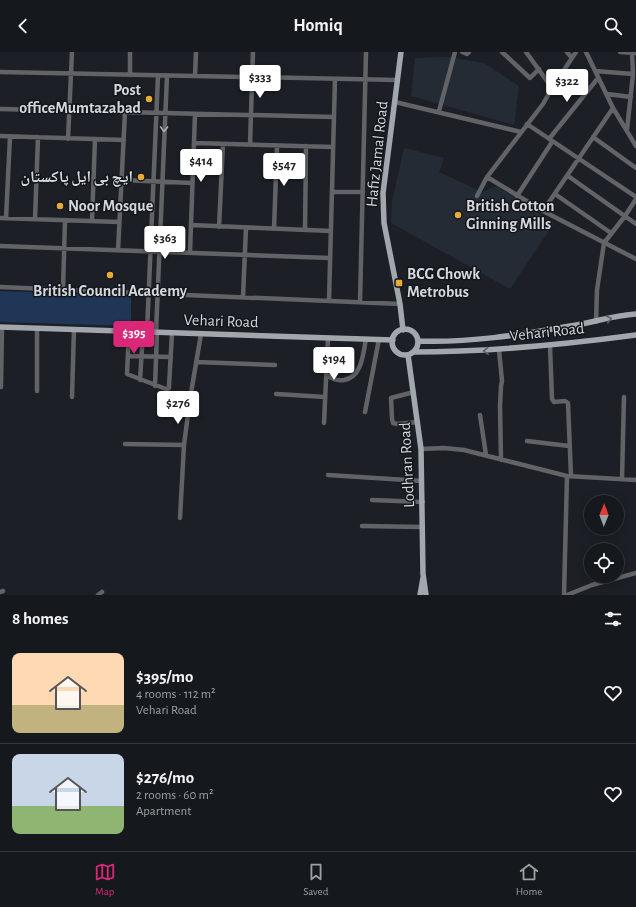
<!DOCTYPE html>
<meta charset="utf-8">
<style>
body{margin:0;font-family:"Alegreya Sans","Noto Naskh Arabic",sans-serif;background:#1e2125;color:#f1f3f6;height:100vh;display:flex;flex-direction:column;font-size:15px;white-space:nowrap}
*{box-sizing:border-box;margin:0}
p{font-size:13px;color:#9da0a3}
.icon{flex:none;width:22px;height:22px;fill:none;stroke:currentColor;stroke-width:2;stroke-linecap:round;stroke-linejoin:round}
.map{position:relative;height:543px;overflow:hidden}
.sheet{display:flex;flex-direction:column;background:#15181c;flex:1}
.sheet>*{flex:none}
.needle{width:26px;rotate:1deg}
.buttons{position:absolute;left:584px;top:443px;display:grid;gap:8px}
.buttons a{display:grid;place-items:center;width:40px;height:40px;border-radius:50%;background:#15181c;box-shadow:0 2px 10px #0003,0 0 0 1px #34373b;font-size:20px}
.price{position:absolute;translate:-50% -34px;padding:0 9px;border-radius:4px;background:#fff;color:#222;font-size:13px;line-height:26px;filter:drop-shadow(0 1px 2px #0008)}
.price::after{content:'';position:absolute;left:50%;top:24px;width:12px;height:9px;margin-left:-6px;background:inherit;clip-path:polygon(0 0,100% 0,50% 100%)}
.price.selected{background:#db2777;color:#fff}
ul{padding:0;list-style:none}
li{display:flex;align-items:center;gap:12px;height:100px;padding:0 12px}
li+li{border-top:1px solid #34373b}
li span{display:grid;place-items:center;flex:none;width:112px;height:80px;border-radius:8px;color:#555}
li>.icon{margin-inline-start:auto}
span .icon{width:48px;height:48px;fill:#fffc;stroke-width:1}
li b{font-size:17px}
h2{display:flex;justify-content:space-between;align-items:center;height:48px;padding:0 12px;font-size:17px}
header{display:flex;justify-content:space-between;align-items:center;height:52px;padding:0 12px;background:#15181c;font-size:18px;font-weight:700}
.tab-bar{display:flex;justify-content:space-around;align-items:center;height:56px;border-top:1px solid #34373b;background:#15181c;font-size:11px;color:#9da0a3}
.tab-bar a{display:grid;justify-items:center;gap:2px}
.tab-bar .selected{color:#db2777}
.map>svg:first-child{display:block}
.built{fill:#242b35}
.green{fill:#1f3656}
.lines{fill:none;stroke-linecap:round;stroke-linejoin:round}
.minor{stroke:#616366;stroke-width:4.5}
.major{stroke:#a2a7ad;stroke-width:5.5}
.oneway{stroke:#acaeb2}
.oneway2{stroke:#5a5f64}
.poi-dot{fill:#eaaa38;stroke:#13171c;stroke-width:1.5}
.labels{text-anchor:middle;dominant-baseline:central;stroke-width:3;stroke-linejoin:round;paint-order:stroke}
.poi-label{font-size:16px;font-weight:bold;fill:#d4d7db;stroke:#13171c;text-anchor:start}
.street-label{font-size:16px;fill:#d4d7db;stroke:#13171c}
</style>
<header><svg class="icon" aria-label="back" viewBox="0 0 24 24"><path d="M15 5l-7 7 7 7"/></svg>Homiq<svg class="icon" aria-label="search" viewBox="0 0 24 24"><circle cx="10" cy="10" r="6"/><path d="M15 15l6 6"/></svg></header>
<div class="map">
<svg width="636" height="543" viewBox="0 0 636 543">
<rect width="100%" height="100%" fill="#1c2026"/>
<path class="built" d="M 450,5 L 484,11 L 519,34 L 514,73 L 411,44 L 415,6 Z
M 404,96 L 444,106 L 439,120 L 482,140 L 497,134 L 554,171 L 510,237 L 391,171 L 392,150 Z"/>
<path class="green" d="M 0,239 L 131,244 L 131,274 L 0,270 Z"/>
<g class="lines">
<path class="minor" d="M 130,0 L 130,23
M 462,0 L 467,2 L 469,0
M 502,0 L 530,26 L 539,17
M 526,0 L 552,36
M 567,0 L 572,6
M 586,0 L 613,56 L 636,94
M 620,0 L 636,1
M 595,19 L 633,22
M 0,20 L 397,28
M 195,24 L 196,0
M 607,42 L 631,45
M 395,50 L 521,80
M 0,57 L 334,65
M 439,59 L 455,0
M 527,72 L 636,145
M 627,78 L 633,22 L 632,1
M 0,84 L 124,88
M 593,85 L 636,116
M 68,87 L 72,0
M 549,87 L 598,26
M 194,91 L 333,95
M 250,93 L 253,0
M 568,124 L 636,172
M 487,125 L 543,159 L 636,207
M 122,128 L 192,131
M 332,140 L 363,140
M 555,142 L 611,181
M 477,144 L 487,125 L 543,52 L 552,36 L 576,0
M 517,144 L 552,90
M 543,159 L 613,56
M 0,166 L 119,170
M 6,166 L 10,85
M 35,167 L 38,85
M 92,169 L 95,87
M 191,173 L 331,179
M 219,175 L 223,92
M 274,177 L 277,94
M 305,178 L 306,94
M 0,194 L 330,206
M 118,198 L 125,60
M 190,200 L 195,62
M 0,235 L 400,252
M 63,238 L 65,168
M 243,245 L 246,176
M 329,249 L 335,27
M 360,250 L 366,0
M 596,270 L 597,238 L 604,191 L 625,164 L 636,147
M 129,279 L 127,322 L 166,337 L 169,336 L 169,334 L 172,281
M 147,280 L 158,24
M 156,280 L 167,24
M 550,294 L 552,347 L 554,350 L 565,349 L 568,351 L 571,424
M 499,298 L 502,329 L 501,334 L 500,354 L 501,408
M 128,304 L 171,305
M 196,310 L 275,313
M 326,322 C 331,327 337,329 344,328 C 362,325 363,302 366,287
M 140,328 L 143,280
M 155,334 L 157,280
M 1,335 L 2,275
M 37,339 L 37,276
M 414,340 L 391,346 L 392,367 L 393,371 L 397,372 L 418,370
M 276,342 L 325,345
M 72,345 L 74,277
M 365,360 L 379,287
M 480,363 L 486,403
M 324,371 L 328,286
M 527,389 L 569,394
M 125,392 L 184,393
M 421,397 L 444,396 L 464,398 L 567,424 L 636,428
M 328,423 L 422,429
M 622,427 L 624,345
M 372,448 L 423,450
M 180,466 L 184,393 L 190,347 L 201,282
M 362,474 L 423,475
M 0,540 L 3,539
M 98,543 L 102,540
M 564,543 L 567,424
M 567,543 L 592,533 L 636,521"/>
<path class="major" d="M 401,0 L 383,141 L 384,171 L 400,252 L 403,278
M 0,275 L 393,288
M392 290a13 13 0 1 1 26 0a13 13 0 1 1-26 0Z
M 418,289 C 468,291 520,283 570,274 C 592,271 614,263 636,262
M 413,300 C 488,300 561,293 636,283
M 408,303 L 421,397 L 423,522 L 426,543
M 420,543 L 423,526"/>
</g>
<defs><path id="oneway-chevron" d="M-2-3.5L2.5 0L-2 3.5" fill="none" stroke-width="1.6" stroke-linecap="round" stroke-linejoin="round"/></defs>
<use class="oneway" href="#oneway-chevron" transform="translate(164 77) rotate(92)"/>
<g class="oneway2">
<use href="#oneway-chevron" transform="translate(609 267) rotate(-13)"/>
<use href="#oneway-chevron" transform="translate(486 299) rotate(177)"/>
</g>
<g class="poi-dot">
<circle cx="149" cy="47" r="4"/>
<circle cx="141" cy="125" r="4"/>
<circle cx="60" cy="154" r="4"/>
<circle cx="458" cy="163" r="4"/>
<circle cx="110" cy="223" r="4"/>
<rect x="395" y="227" width="8" height="8" rx="2"/>
</g>
<g class="labels">
<g class="poi-label">
<text x="141" y="38" text-anchor="end">Post<tspan x="141" dy="18">officeMumtazabad</tspan></text>
<text x="133" y="125" text-anchor="end">ایچ بی ایل پاکستان</text>
<text x="68" y="154">Noor Mosque</text>
<text x="466" y="154">British Cotton<tspan x="466" dy="18">Ginning Mills</tspan></text>
<text x="407" y="222">BCG Chowk<tspan x="407" dy="18">Metrobus</tspan></text>
<text x="110" y="239" text-anchor="middle">British Council Academy</text>
</g>
<g class="street-label">
<text transform="translate(377 102) rotate(-84)">Hafiz Jamal Road</text>
<text transform="translate(221 269) rotate(2)">Vehari Road</text>
<text transform="translate(547 280) rotate(-6)">Vehari Road</text>
<text transform="translate(407 413) rotate(-93)">Lodhran Road</text>
</g>
</g>
</svg>
<div class="buttons">
<a><svg class="needle" viewBox="-14 -14 28 28"><path d="M0-13l5 13h-10z" fill="#e53935"/><path d="M0 13l5-13h-10z" fill="#9da0a3"/></svg></a>
<a><svg class="icon" aria-label="locate" viewBox="0 0 24 24"><circle cx="12" cy="12" r="6"/><path d="M12 2v4M12 18v4M2 12h4M18 12h4"/></svg></a>
</div>
<b class="price" style="left:260px;top:47px">$333</b>
<b class="price" style="left:567px;top:51px">$322</b>
<b class="price" style="left:201px;top:131px">$414</b>
<b class="price" style="left:284px;top:135px">$547</b>
<b class="price" style="left:165px;top:208px">$363</b>
<b class="price selected" style="left:134px;top:303px">$395</b>
<b class="price" style="left:334px;top:329px">$194</b>
<b class="price" style="left:178px;top:373px">$276</b>
</div>
<section class="sheet">
<h2>8 homes<svg class="icon" aria-label="filters" viewBox="0 0 24 24"><path d="M4 7h16M4 17h16"/><circle cx="9" cy="7" r="2"/><circle cx="15" cy="17" r="2"/></svg></h2>
<ul>
<li><span style="background:linear-gradient(#ffd9b3 65%,#c2b280 0)"><svg class="icon" aria-label="home" viewBox="0 0 24 24"><path d="M3 11l9-7 9 7M6 9v11h12V9"/></svg></span><div><b>$395/mo</b><p>4 rooms · 112 m²</p><p>Vehari Road</p></div><svg class="icon" aria-label="heart" viewBox="0 0 24 24"><path d="M12 20l-8-8c-3-5 5-10 8-4 3-6 11-1 8 4z"/></svg></li>
<li><span style="background:linear-gradient(#c9d6e8 65%,#8fb573 0)"><svg class="icon" aria-label="home" viewBox="0 0 24 24"><path d="M3 11l9-7 9 7M6 9v11h12V9"/></svg></span><div><b>$276/mo</b><p>2 rooms · 60 m²</p><p>Apartment</p></div><svg class="icon" aria-label="heart" viewBox="0 0 24 24"><path d="M12 20l-8-8c-3-5 5-10 8-4 3-6 11-1 8 4z"/></svg></li>
</ul>
</section>
<nav class="tab-bar">
<a class="selected"><svg class="icon" aria-label="map" viewBox="0 0 24 24"><path d="M3 6l6-2 6 2 6-2v14l-6 2-6-2-6 2zM9 4v14M15 6v14"/></svg>Map</a>
<a><svg class="icon" aria-label="saved" viewBox="0 0 24 24"><path d="M7 4h10v16l-5-4-5 4z"/></svg>Saved</a>
<a><svg class="icon" aria-label="home" viewBox="0 0 24 24"><path d="M3 11l9-7 9 7M6 9v11h12V9"/></svg>Home</a>
</nav>
